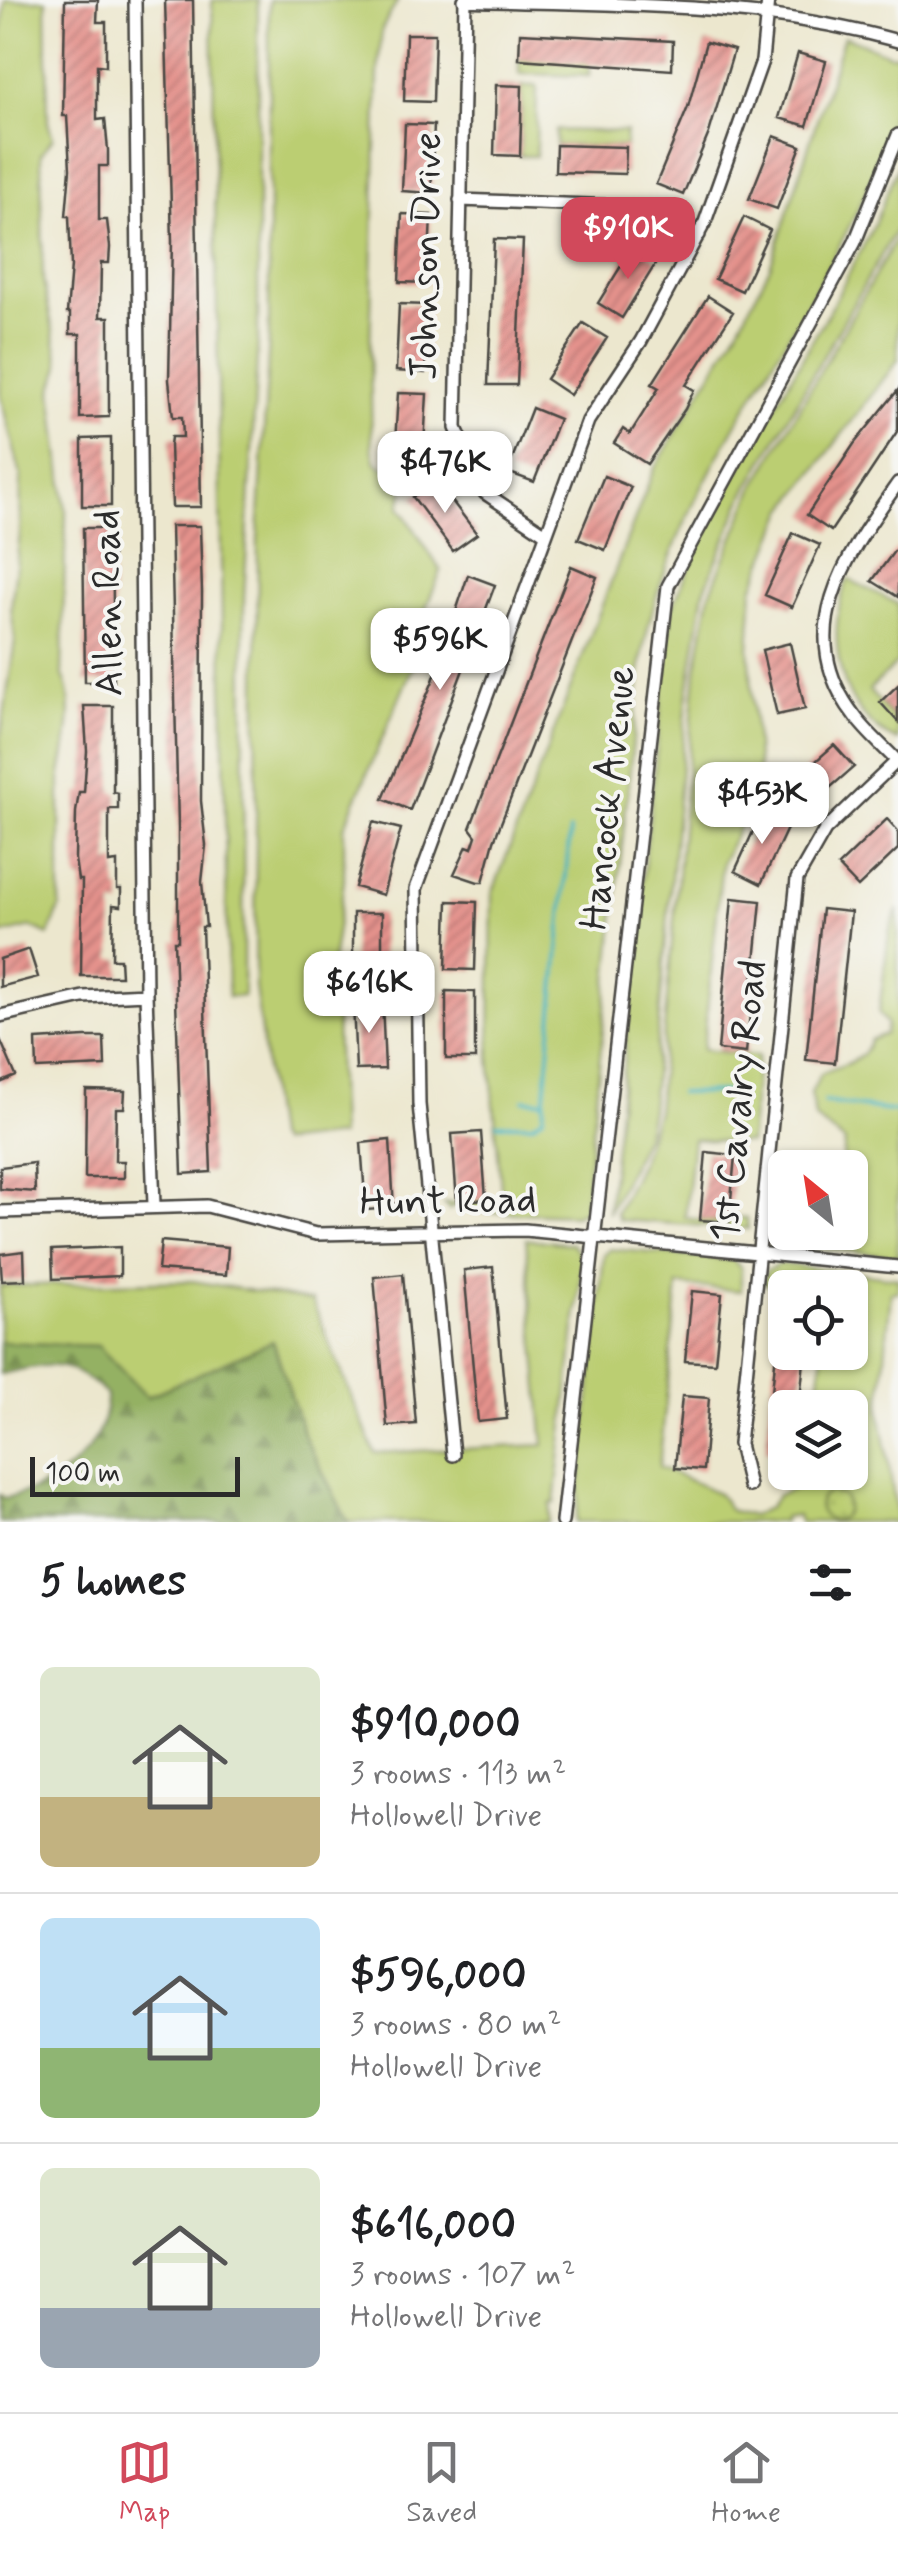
<!DOCTYPE html>
<meta charset="utf-8">
<style>
body{margin:0;font-family:Mynerve,sans-serif;background:#f2f2f2;color:#202124;height:100vh;display:flex;flex-direction:column;font-size:38px;white-space:nowrap}
*{box-sizing:border-box;margin:0}
p{font-size:32px;color:#757577}
.icon{flex:none;width:55px;height:55px;fill:none;stroke:currentColor;stroke-width:2;stroke-linecap:round;stroke-linejoin:round}
.map{position:relative;height:1522px;overflow:hidden}
.panel{display:flex;flex-direction:column;background:#fff;flex:1}
.panel>*{flex:none}
.needle{width:65px;rotate:330deg}
.buttons{position:absolute;left:768px;top:1150px;display:grid;gap:20px}
.buttons a{display:grid;place-items:center;width:100px;height:100px;border-radius:15px;background:#fff;box-shadow:0 2px 8px #0004;font-size:50px}
.scale{position:absolute;left:30px;bottom:25px;width:210px;box-sizing:border-box;padding-left:10px;border:5px solid #2b2b2b;border-top:0;font-size:28px;line-height:35px;white-space:nowrap;color:#2b2b2b;-webkit-text-stroke:8px #f6f6f2;paint-order:stroke}
.price{position:absolute;translate:-50% -85px;padding:0 22px;border-radius:20px;background:#fff;color:#222;font-size:32px;line-height:65px;filter:drop-shadow(0 2px 5px #0008)}
.price::after{content:'';position:absolute;left:50%;top:60px;width:30px;height:22px;margin-left:-15px;background:inherit;clip-path:polygon(0 0,100% 0,50% 100%)}
.price.active{background:#d1495b;color:#fff}
ul{padding:0;list-style:none}
li{display:flex;align-items:center;gap:30px;height:250px;padding:0 40px}
li+li{border-top:2px solid #e0e0e0}
li span{display:grid;place-items:center;flex:none;width:280px;height:200px;border-radius:15px;color:#555}
li>.icon{margin-inline-start:auto}
span .icon{width:120px;height:120px;fill:#fffc;stroke-width:1}
li b{font-size:42px}
h2{display:flex;justify-content:space-between;align-items:center;height:120px;padding:0 40px;font-size:42px}
.dock{display:flex;justify-content:space-around;align-items:center;height:140px;border-top:2px solid #e0e0e0;background:#fff;font-size:28px;color:#757577}
.dock a{display:grid;justify-items:center;gap:5px}
.dock .active{color:#d1495b}
.map>svg:first-child{display:block}
.grass{fill:#bbce72;stroke:#737c4e;stroke-width:2.5}
.forest{fill:url(#forest-firs);stroke:#606e48;stroke-width:2.5}
.park{fill:url(#park-dots);stroke:#737c4e;stroke-width:2.5}
.lines{fill:none;stroke-linecap:round;stroke-linejoin:round}
.stream{stroke:#43b3bd;stroke-width:4}
.building{fill:url(#building-hatch)}
.street-casing{stroke:#484743;stroke-width:16}
.street{stroke:#fff;stroke-width:11}
.labels{text-anchor:middle;dominant-baseline:central;stroke-width:8;stroke-linejoin:round;paint-order:stroke}
.street-label{font-size:40px;fill:#2b2b2b;stroke:#f6f6f2}
</style>
<div class="map">
<svg width="898" height="1522" viewBox="0 0 898 1522">
<defs>
<pattern id="forest-firs" width="22" height="20" patternUnits="userSpaceOnUse" patternTransform="scale(2.5)"><rect width="22" height="20" fill="#94b164"/><path d="M5 1l3.5 6h-7zM16 11l3.5 6h-7z" fill="#799053"/></pattern>
<pattern id="park-dots" width="8" height="8" patternUnits="userSpaceOnUse" patternTransform="scale(2.5)"><rect width="8" height="8" fill="#bbce72"/><path d="M2 2h.1M6 6h.1" fill="none" stroke="#a1b163" stroke-width="1.8" stroke-linecap="round"/></pattern>
<pattern id="building-hatch" width="6" height="6" patternUnits="userSpaceOnUse" patternTransform="scale(2.5)"><rect width="6" height="6" fill="#e4928c"/><path d="M-1 1l2-2M0 6l6-6M5 7l2-2" fill="none" stroke="#b97773"/></pattern>
</defs>
<rect width="100%" height="100%" fill="#f6f6f2"/>
<filter id="ink" filterUnits="userSpaceOnUse"><feTurbulence type="fractalNoise" baseFrequency=".01" numOctaves="2"/><feDisplacementMap in="SourceGraphic" scale="20" xChannelSelector="R" yChannelSelector="G"/><feConvolveMatrix kernelMatrix="1 2 1 2 8 2 1 2 1" color-interpolation-filters="sRGB"/></filter>
<filter id="wash" filterUnits="userSpaceOnUse"><feTurbulence type="fractalNoise" baseFrequency=".0048" numOctaves="4" result="noise"/><feDisplacementMap in="SourceGraphic" scale="40" xChannelSelector="R" yChannelSelector="G"/><feGaussianBlur stdDeviation="2.25" result="paint"/><feColorMatrix in="noise" values="0 0 0 0 0 0 0 0 0 0 0 0 0 0 0 0 0 1.4 0 .05"/><feComposite in="paint" operator="in"/></filter>
<g filter="url(#wash)">
<rect width="100%" height="100%" fill="#ece7ce"/>
<path class="grass" d="M 5,0 L 46,0 L 48,122 L 53,138 L 41,154 L 43,280 L 60,366 L 52,391 L 66,511 L 62,673 C 78,704 65,749 60,780 L 60,907 L 49,935 L 31,927 L 0,935 L 0,743 L 15,640 L 11,608 L 20,533 L 21,476 L 0,395 L 0,56 Z
M 212,0 L 258,0 L 258,338 L 244,598 L 243,996 L 228,997 Z
M 269,0 L 398,0 L 382,29 L 378,72 L 370,349 L 372,448 L 376,463 L 406,480 L 400,507 L 441,571 L 415,635 L 419,652 L 344,828 L 344,881 L 329,983 L 335,992 L 340,1136 L 280,1143 L 275,1137 L 255,987 L 258,538 L 269,339 Z
M 844,36 L 891,55 L 898,54 C 898,139 858,214 817,287 C 750,406 662,526 641,663 L 584,1211 L 574,1215 L 463,1211 L 455,1205 L 449,1210 L 444,1204 L 502,1200 L 490,1057 L 492,894 L 654,469 L 737,331 L 770,267 Z
M 519,59 L 589,61 L 589,76 L 519,74 Z
M 522,86 L 537,86 L 536,156 L 520,156 Z
M 556,130 L 626,132 L 625,147 L 556,145 Z
M 898,165 L 898,226 L 745,493 L 704,591 L 687,699 L 651,1110 L 646,1134 L 608,1214 L 671,610 L 706,527 L 832,306 L 874,225 Z
M 898,235 L 898,360 L 785,510 L 753,588 L 749,648 L 759,786 L 722,862 L 703,1050 L 758,1056 L 749,1143 L 693,1139 L 685,1218 L 729,1223 L 730,1217 L 747,1218 L 748,1229 L 619,1220 L 616,1213 L 640,1163 L 657,1111 L 696,671 L 710,593 L 754,488 Z
M 848,579 L 898,604 L 898,662 L 869,690 L 898,724 L 898,741 C 837,716 824,632 848,579 Z
M 898,909 L 898,1256 L 779,1244 L 777,1233 L 834,1238 L 835,1233 L 850,1232 L 850,1168 L 842,1167 L 845,1142 L 815,1118 L 811,1093 L 821,1074 C 843,1062 862,1066 870,1040 L 885,1034 L 887,1024 L 879,1013 L 889,932 Z
M 526,1239 L 572,1244 L 583,1258 L 555,1503 L 551,1503 L 548,1522 L 348,1522 L 304,1436 L 273,1342 L 146,1397 L 98,1346 L 0,1342 L 0,1286 L 193,1281 L 312,1301 L 375,1453 L 544,1445 Z
M 610,1249 L 733,1260 L 741,1268 L 741,1291 L 678,1285 L 659,1467 L 718,1493 L 730,1510 L 752,1516 L 769,1507 L 778,1495 L 809,1483 L 810,1473 L 850,1472 L 850,1408 L 817,1407 L 823,1353 L 850,1352 L 850,1288 L 763,1284 L 766,1271 L 780,1264 L 898,1278 L 898,1292 L 891,1292 L 880,1410 L 898,1522 L 799,1522 L 797,1515 L 783,1517 L 784,1522 L 576,1522 L 604,1255 Z"/>
<path class="forest" d="M 273,1341 L 304,1436 L 348,1522 L 0,1522 L 0,1495 L 5,1498 C 54,1488 108,1450 106,1395 C 68,1356 49,1364 0,1374 L 0,1342 L 98,1346 L 147,1397 Z"/>
<path class="park" d="M819 1506a14 14 0 1 1 28 0a14 14 0 1 1-28 0Z"/>
<g class="lines">
<path class="stream" d="M 679,1093 L 735,1092
M 524,1100 L 544,1101
M 824,1102 L 898,1112
M 497,1124 L 532,1124 L 543,1117 L 570,831"/>
</g>
<g id="blocks">
<path class="building" d="M 65,0 L 98,0 L 97,22 L 106,22 L 106,66 L 97,65 L 97,120 L 105,119 L 108,150 L 108,166 L 99,166 L 99,220 L 107,220 L 110,247 L 109,263 L 101,263 L 100,317 L 109,317 L 109,417 L 80,418 L 80,334 L 70,334 L 70,313 L 67,313 L 71,266 L 69,216 L 66,216 L 70,169 L 67,116 L 63,116 Z
M 165,0 L 193,0 L 201,507 L 172,507 L 170,445 L 171,437 L 183,437 L 182,417 L 173,417 L 169,380 L 172,241 Z
M 520,33 L 673,41 L 672,70 L 519,59 Z
M 406,34 L 435,34 L 433,102 L 404,101 Z
M 706,42 L 734,50 L 709,133 L 683,195 L 656,184 L 688,107 Z
M 798,53 L 826,61 L 807,126 L 779,118 Z
M 496,85 L 522,86 L 520,156 L 494,155 Z
M 405,124 L 434,125 L 431,193 L 402,191 Z
M 774,136 L 801,146 L 777,209 L 749,199 Z
M 556,145 L 626,147 L 625,174 L 555,172 Z
M 402,214 L 431,215 L 428,283 L 399,282 Z
M 744,217 L 770,230 L 742,291 L 715,279 Z
M 494,239 L 523,240 L 517,385 L 488,385 Z
M 634,245 L 658,260 L 622,318 L 598,303 Z
M 708,296 L 733,312 L 686,385 L 694,390 L 685,409 L 647,464 L 614,443 L 623,429 L 630,434 L 659,388 L 652,384 Z
M 399,304 L 428,305 L 425,373 L 396,371 Z
M 583,323 L 607,338 L 570,395 L 546,379 Z
M 898,390 L 898,430 L 831,531 L 807,515 L 854,444 Z
M 398,393 L 427,394 L 423,462 L 394,460 Z
M 532,408 L 559,419 L 534,482 L 507,472 Z
M 111,438 L 111,506 L 82,506 L 82,439 Z
M 604,476 L 631,487 L 605,550 L 578,539 Z
M 436,480 L 477,534 L 453,551 L 413,497 Z
M 171,526 L 200,526 L 202,592 L 201,801 L 206,845 L 202,882 L 206,927 L 202,927 L 211,1172 L 182,1174 L 174,941 L 178,941 L 178,827 Z
M 83,528 L 112,528 L 114,682 L 85,682 Z
M 793,533 L 820,545 L 792,607 L 765,595 Z
M 898,546 L 898,597 L 872,581 Z
M 571,566 L 597,577 L 494,841 L 483,882 L 478,882 L 454,874 L 467,846 L 472,848 L 476,836 L 470,828 Z
M 468,575 L 495,585 L 410,810 L 383,799 L 433,681 Z
M 790,643 L 805,709 L 777,715 L 762,650 Z
M 898,685 L 898,722 L 880,702 Z
M 84,706 L 113,706 L 113,792 L 118,793 L 118,809 L 109,809 L 109,863 L 117,862 L 117,889 L 121,889 L 121,906 L 113,905 L 112,959 L 120,959 L 121,976 L 81,976 L 82,880 L 78,880 L 75,859 L 76,812 L 79,792 L 84,792 L 87,751 Z
M 834,745 L 854,767 L 802,812 L 783,790 Z
M 763,810 L 790,822 L 761,884 L 735,871 Z
M 887,819 L 898,831 L 898,849 L 858,887 L 838,866 Z
M 373,822 L 401,829 L 383,895 L 355,887 Z
M 732,898 L 761,901 L 746,1053 L 718,1050 Z
M 448,901 L 477,902 L 475,970 L 446,969 Z
M 822,909 L 851,912 L 835,1063 L 806,1060 Z
M 353,913 L 382,913 L 382,981 L 353,981 Z
M 29,949 L 38,977 L 0,987 L 0,959 Z
M 446,991 L 475,992 L 475,1059 L 446,1059 Z
M 382,1001 L 385,1069 L 356,1070 L 353,1003 Z
M 85,1037 L 104,1037 L 105,1066 L 37,1069 L 36,1040 Z
M 0,1039 L 16,1076 L 0,1083 Z
M 86,1090 L 125,1091 L 124,1108 L 116,1108 L 115,1161 L 124,1161 L 124,1178 L 85,1178 Z
M 481,1132 L 486,1199 L 457,1202 L 452,1134 Z
M 390,1140 L 394,1208 L 366,1210 L 361,1143 Z
M 706,1152 L 735,1155 L 729,1222 L 700,1220 Z
M 34,1163 L 35,1192 L 0,1189 L 0,1167 Z
M 161,1241 L 228,1247 L 226,1275 L 158,1270 Z
M 120,1247 L 120,1276 L 53,1279 L 52,1250 Z
M 24,1251 L 25,1280 L 2,1281 L 0,1254 Z
M 493,1267 L 507,1419 L 478,1422 L 464,1270 Z
M 403,1274 L 416,1424 L 387,1426 L 374,1277 Z
M 692,1291 L 722,1294 L 715,1363 L 685,1361 Z
M 776,1352 L 805,1352 L 799,1408 L 785,1408 L 785,1451 L 766,1450 Z
M 682,1396 L 709,1398 L 703,1470 L 675,1468 Z"/>
</g>
</g>
<g filter="url(#ink)">
<use href="#blocks" fill-opacity="0" stroke="#484743" stroke-width="2.5"/>
<g class="lines">
<g class="street-casing">
<path id="street" d="M 135,0 L 146,994 L 154,1205
M 464,0 C 616,6 750,0 898,41
M 465,0 L 456,428 L 485,493 L 546,534
M 460,200 L 617,206 L 639,210 L 699,235
M 897,761 C 883,746 866,732 854,715 C 790,631 848,554 898,483
M 0,1016 L 83,997 L 146,994
M 0,1212 L 207,1206 L 316,1234 L 525,1230 L 898,1267
M 453,1455 L 419,1104 L 416,889 L 588,421 L 641,341 L 705,222 L 762,61 L 768,0
M 749,1486 L 739,1444 L 797,879 L 825,830 L 898,760
M 562,1522 L 668,586 L 855,242 L 898,135"/>
</g>
<use href="#street" class="street"/>
</g>
</g>
<g class="labels">
<g class="street-label">
<text transform="translate(427 256) rotate(-89)">Johnson Drive</text>
<text transform="translate(109 603) rotate(-91)">Allen Road</text>
<text transform="translate(609 798) rotate(-84)">Hancock Avenue</text>
<text transform="translate(740 1101) rotate(-84)">1st Cavalry Road</text>
<text transform="translate(448 1202) rotate(-1)">Hunt Road</text>
</g>
</g>
</svg>
<div class="buttons">
<a><svg class="needle" viewBox="-14 -14 28 28"><path d="M0-13l5 13h-10z" fill="#e53935"/><path d="M0 13l5-13h-10z" fill="#757577"/></svg></a>
<a><svg class="icon" aria-label="locate" viewBox="0 0 24 24"><circle cx="12" cy="12" r="6"/><path d="M12 2v4M12 18v4M2 12h4M18 12h4"/></svg></a>
<a><svg class="icon" aria-label="layers" viewBox="0 0 24 24"><path d="M12 4l9 5-9 5-9-5zM3 14l9 5 9-5"/></svg></a>
</div>
<div class="scale">100 m</div>
<b class="price active" style="left:628px;top:282px">$910K</b>
<b class="price" style="left:445px;top:516px">$476K</b>
<b class="price" style="left:440px;top:693px">$596K</b>
<b class="price" style="left:762px;top:847px">$453K</b>
<b class="price" style="left:369px;top:1036px">$616K</b>
</div>
<section class="panel">
<h2>5 homes<svg class="icon" aria-label="filters" viewBox="0 0 24 24"><path d="M4 7h16M4 17h16"/><circle cx="9" cy="7" r="2"/><circle cx="15" cy="17" r="2"/></svg></h2>
<ul>
<li><span style="background:linear-gradient(#dfe7d0 65%,#c2b280 0)"><svg class="icon" aria-label="home" viewBox="0 0 24 24"><path d="M3 11l9-7 9 7M6 9v11h12V9"/></svg></span><div><b>$910,000</b><p>3 rooms · 113 m²</p><p>Hollowell Drive</p></div></li>
<li><span style="background:linear-gradient(#bfe0f5 65%,#8fb573 0)"><svg class="icon" aria-label="home" viewBox="0 0 24 24"><path d="M3 11l9-7 9 7M6 9v11h12V9"/></svg></span><div><b>$596,000</b><p>3 rooms · 80 m²</p><p>Hollowell Drive</p></div></li>
<li><span style="background:linear-gradient(#dfe7d0 70%,#9aa5b1 0)"><svg class="icon" aria-label="home" viewBox="0 0 24 24"><path d="M3 11l9-7 9 7M6 9v11h12V9"/></svg></span><div><b>$616,000</b><p>3 rooms · 107 m²</p><p>Hollowell Drive</p></div></li>
</ul>
</section>
<nav class="dock">
<a class="active"><svg class="icon" aria-label="map" viewBox="0 0 24 24"><path d="M3 6l6-2 6 2 6-2v14l-6 2-6-2-6 2zM9 4v14M15 6v14"/></svg>Map</a>
<a><svg class="icon" aria-label="saved" viewBox="0 0 24 24"><path d="M7 4h10v16l-5-4-5 4z"/></svg>Saved</a>
<a><svg class="icon" aria-label="home" viewBox="0 0 24 24"><path d="M3 11l9-7 9 7M6 9v11h12V9"/></svg>Home</a>
</nav>
